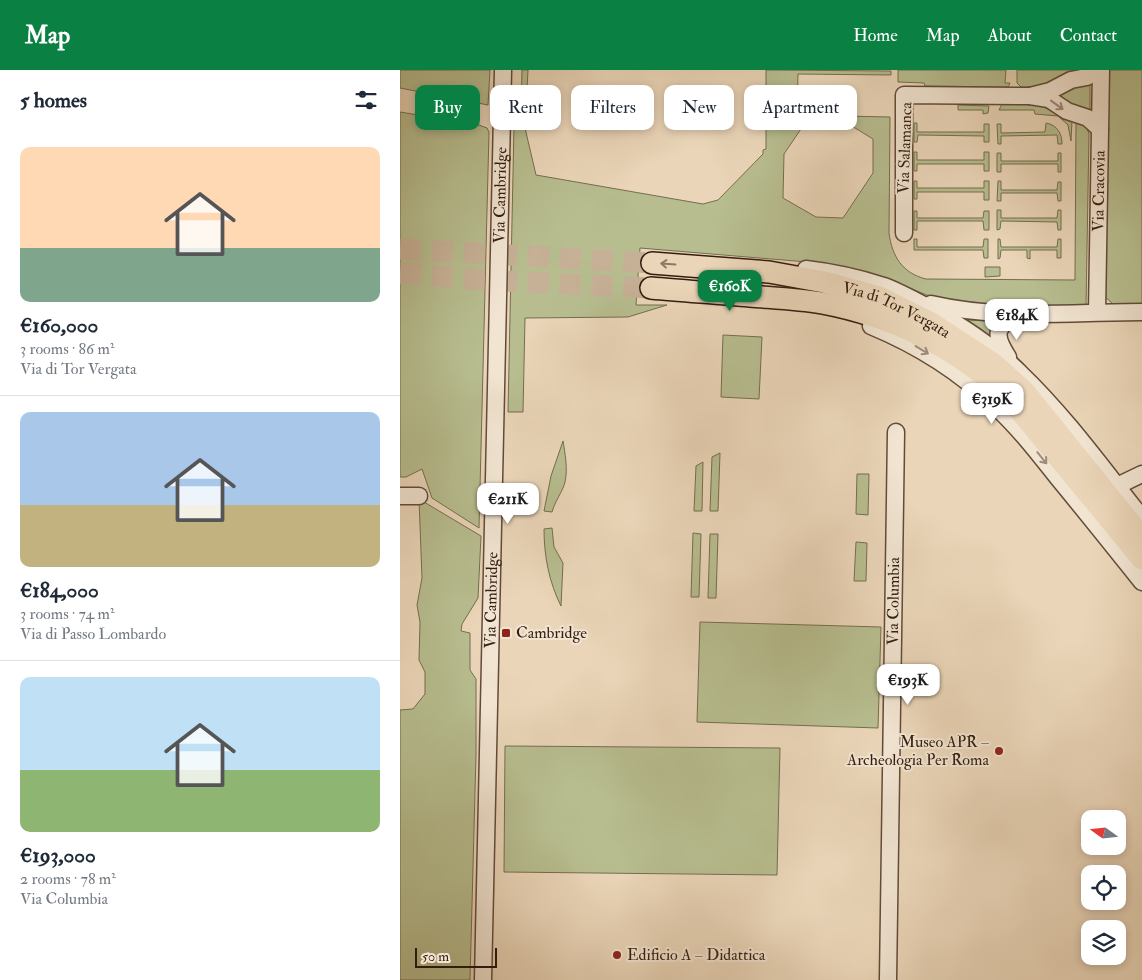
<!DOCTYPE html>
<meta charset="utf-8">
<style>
body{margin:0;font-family:"IM FELL Double Pica",serif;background:#f6f6f7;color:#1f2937;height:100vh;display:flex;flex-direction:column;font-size:19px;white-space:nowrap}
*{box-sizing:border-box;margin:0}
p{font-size:16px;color:#747a83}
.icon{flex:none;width:28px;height:28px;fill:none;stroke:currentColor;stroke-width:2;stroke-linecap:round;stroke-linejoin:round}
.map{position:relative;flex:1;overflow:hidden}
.drawer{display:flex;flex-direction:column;background:#fff;width:400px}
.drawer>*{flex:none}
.top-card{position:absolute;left:15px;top:15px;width:475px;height:45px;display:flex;gap:10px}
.needle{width:32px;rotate:285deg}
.controls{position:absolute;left:681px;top:740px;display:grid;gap:10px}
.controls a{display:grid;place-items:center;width:45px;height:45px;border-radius:10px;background:#fff;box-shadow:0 2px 8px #0003;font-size:25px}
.scale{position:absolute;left:15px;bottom:12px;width:82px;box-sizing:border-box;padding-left:5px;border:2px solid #341d0f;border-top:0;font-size:14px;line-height:18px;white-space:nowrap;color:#341d0f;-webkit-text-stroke:4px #f1e4d1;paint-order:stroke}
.price{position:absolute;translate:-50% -42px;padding:0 11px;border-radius:10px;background:#fff;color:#222;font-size:16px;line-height:32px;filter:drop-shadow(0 1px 2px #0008)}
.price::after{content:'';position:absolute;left:50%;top:30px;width:15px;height:11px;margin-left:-8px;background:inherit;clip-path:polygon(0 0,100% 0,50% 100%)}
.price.on{background:#0b8043;color:#fff}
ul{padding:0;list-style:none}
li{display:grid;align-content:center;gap:10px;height:265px;padding:0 20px}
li+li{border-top:1px solid #e0e1e3}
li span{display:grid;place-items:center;height:155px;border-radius:10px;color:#555}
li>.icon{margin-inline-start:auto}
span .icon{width:90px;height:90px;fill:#fffc;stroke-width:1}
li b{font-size:21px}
h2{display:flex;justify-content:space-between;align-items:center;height:60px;padding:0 20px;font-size:21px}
.tag{padding:0 18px;border-radius:10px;background:#fff;box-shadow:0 2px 8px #0003;font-size:18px;line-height:45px}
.tag.on{background:#0b8043;color:#fff}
header{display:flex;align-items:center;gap:30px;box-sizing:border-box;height:70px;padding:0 25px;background:#0b8043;color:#fff}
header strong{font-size:24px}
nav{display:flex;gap:28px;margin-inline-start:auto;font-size:18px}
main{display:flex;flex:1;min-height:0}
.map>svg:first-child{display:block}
.green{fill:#b7bd8f;stroke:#766d4f;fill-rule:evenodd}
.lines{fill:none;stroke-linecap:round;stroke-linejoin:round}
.major-tunnel{stroke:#c6b096;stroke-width:21;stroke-dasharray:21 11;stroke-linecap:butt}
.minor-casing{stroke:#624b39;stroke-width:19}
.major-casing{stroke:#341d0f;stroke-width:24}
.minor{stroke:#f1e4d1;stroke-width:16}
.major{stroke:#ead5b8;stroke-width:21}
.oneway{stroke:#9c8a7a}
.oneway2{stroke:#8f7964}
.poi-dot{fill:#8f2418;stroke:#f1e4d1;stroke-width:2}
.labels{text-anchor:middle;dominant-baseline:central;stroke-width:4;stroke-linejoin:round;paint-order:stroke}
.street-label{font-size:16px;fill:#341d0f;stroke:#f1e4d1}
.poi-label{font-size:16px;fill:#341d0f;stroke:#f1e4d1;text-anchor:start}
</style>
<header>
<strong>Map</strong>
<nav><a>Home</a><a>Map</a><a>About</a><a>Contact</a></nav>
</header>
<main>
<section class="drawer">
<h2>5 homes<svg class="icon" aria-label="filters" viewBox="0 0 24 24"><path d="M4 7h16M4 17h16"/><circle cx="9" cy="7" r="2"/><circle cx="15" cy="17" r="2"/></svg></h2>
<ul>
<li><span style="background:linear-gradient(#ffd9b3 65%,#7fa58c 0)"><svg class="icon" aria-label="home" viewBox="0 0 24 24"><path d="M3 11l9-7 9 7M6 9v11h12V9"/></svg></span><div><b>€160,000</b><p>3 rooms · 86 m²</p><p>Via di Tor Vergata</p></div></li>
<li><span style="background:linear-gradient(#a9c7e8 60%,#c2b280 0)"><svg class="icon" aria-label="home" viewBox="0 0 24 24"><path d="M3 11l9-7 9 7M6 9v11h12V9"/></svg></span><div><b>€184,000</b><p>3 rooms · 74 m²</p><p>Via di Passo Lombardo</p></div></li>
<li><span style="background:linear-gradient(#bfe0f5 60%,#8fb573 0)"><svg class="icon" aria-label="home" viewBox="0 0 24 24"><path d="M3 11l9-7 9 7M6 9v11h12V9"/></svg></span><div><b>€193,000</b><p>2 rooms · 78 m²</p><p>Via Columbia</p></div></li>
</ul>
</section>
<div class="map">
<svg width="742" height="910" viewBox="0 0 742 910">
<rect width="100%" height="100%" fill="#ead5b8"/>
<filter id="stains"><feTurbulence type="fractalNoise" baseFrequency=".004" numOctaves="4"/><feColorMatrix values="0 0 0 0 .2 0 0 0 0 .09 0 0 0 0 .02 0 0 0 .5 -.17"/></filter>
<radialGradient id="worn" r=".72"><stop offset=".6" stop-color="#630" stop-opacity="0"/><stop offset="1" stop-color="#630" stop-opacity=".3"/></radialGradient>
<path class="green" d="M 0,0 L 90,0 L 88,35 L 0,18 Z
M 122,0 L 128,0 L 125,58 L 136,105 L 303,134 L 318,130 L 363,84 L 363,80 L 366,79 L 366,0 L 491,1 L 491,5 L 398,4 L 397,45 L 490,47 L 489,163 C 492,186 502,203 526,209 L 675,210 L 676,51 L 686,55 L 689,64 L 686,236 L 584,237 L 544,232 L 497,213 L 419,193 L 240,178 L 236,235 L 267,235 L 228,247 L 125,248 L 123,342 L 108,342 L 114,56 L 121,43 ZM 407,50 L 442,50 L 473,69 L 473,103 L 443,148 L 416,147 L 383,128 L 384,84 Z
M 498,0 L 606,0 L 605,13 L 610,13 L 608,17 L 525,16 L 524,13 L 498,12 Z
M 617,0 L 685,0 L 663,5 L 641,17 L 621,17 L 617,13 Z
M 707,0 L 742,0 L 742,234 L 713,234 L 703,225 Z
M 690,14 L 690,39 L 687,41 L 670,38 L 658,26 L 661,20 Z
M 631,31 L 672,51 L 671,71 L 668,55 L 658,46 L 635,44 L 634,40 L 599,40 L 602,34 Z
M 558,35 L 589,36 L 588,43 L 583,44 L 583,40 L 558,40 Z
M 0,42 L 79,55 L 87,58 L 89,62 L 79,458 L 32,428 L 22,399 L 6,407 L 0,407 Z
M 514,53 L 517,53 L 517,62 L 584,62 L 584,54 L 589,54 L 589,72 L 584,72 L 584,66 L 518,65 L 517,72 L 514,72 Z
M 646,53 C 657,55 662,63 662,74 L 658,74 L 657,65 L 601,66 L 601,74 L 598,74 L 597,54 L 601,54 L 601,63 L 645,62 Z
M 514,82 L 517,82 L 517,90 L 584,90 L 584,82 L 589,82 L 589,101 L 584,101 L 584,94 L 517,94 L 517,101 L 514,101 Z
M 597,83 L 601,83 L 601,91 L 658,91 L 658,83 L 661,83 L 661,102 L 658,102 L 658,94 L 601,94 L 601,102 L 597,102 Z
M 514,111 L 517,111 L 517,118 L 584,118 L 584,111 L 589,111 L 589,130 L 584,130 L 584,122 L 517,122 L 517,129 L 514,129 Z
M 598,111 L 601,111 L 601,120 L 657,120 L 658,112 L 661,112 L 661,131 L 658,131 L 657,123 L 601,123 L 601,131 L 597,131 Z
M 597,140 L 601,140 L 601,148 L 657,148 L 658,140 L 661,140 L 661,160 L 658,160 L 657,152 L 601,151 L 600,159 L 597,160 Z
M 514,141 L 517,141 L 517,148 L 583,148 L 584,141 L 589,141 L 589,160 L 584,160 L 583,151 L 517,151 L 517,160 L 514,160 Z
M 514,169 L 517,169 L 517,177 L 583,177 L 584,169 L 588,169 L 588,188 L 584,188 L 583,180 L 514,180 Z
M 598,169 L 600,169 L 601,177 L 657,177 L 658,169 L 661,169 L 661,188 L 657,188 L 657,180 L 630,180 L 630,189 L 627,188 L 627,180 L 601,180 L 600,188 L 598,189 Z
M 585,197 L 600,197 L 600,206 L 585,207 Z
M 567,250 L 593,250 L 594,253 L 590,268 L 566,251 Z
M 323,265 L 362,267 L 359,329 L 321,327 Z
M 163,371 C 165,383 168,399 165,412 C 163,421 155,431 152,442 L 144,441 L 151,406 Z
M 320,383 L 318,441 L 310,441 L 312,387 Z
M 303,392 L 302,441 L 294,441 L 296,396 Z
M 457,404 L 469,404 L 468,445 L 456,444 Z
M 19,429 L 81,466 L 78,528 L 62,554 L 61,561 L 70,563 L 70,600 L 76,609 L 76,684 L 70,910 L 0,910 L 0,640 L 13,639 L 25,624 L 25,602 L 19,590 L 20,552 L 17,535 L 22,508 Z
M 152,458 L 154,477 L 163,493 L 161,536 C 149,512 144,486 144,459 Z
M 293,463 L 301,464 L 299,527 L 291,527 Z
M 310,464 L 318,464 L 316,528 L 308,528 Z
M 456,472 L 467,473 L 466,511 L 454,511 Z
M 300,552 L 481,557 L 478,658 L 297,652 Z
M 105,676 L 380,678 L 377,805 L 104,802 Z"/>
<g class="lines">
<path class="major-tunnel" d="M 0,179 L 252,193
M 0,203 L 84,210 L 251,218"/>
<g class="minor-casing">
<g id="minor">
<path d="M 697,0 L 687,7 L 671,10 L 650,21 L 630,26 L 649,29 L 667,41 L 688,48 L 700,59"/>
<path d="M 504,163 L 504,25 L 630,26"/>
<path d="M 406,199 C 432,202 459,208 484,216 C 500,222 516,231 531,239 C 564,257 594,277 620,303 C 665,346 703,399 742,448"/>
<path d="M 531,234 C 600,250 671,242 742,242"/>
<path id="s1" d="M 697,242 L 701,0"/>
<path d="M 471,256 C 517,275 559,301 595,336 C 619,358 638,383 658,408 C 686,442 714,477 742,512"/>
<path d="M 608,287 C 594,265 594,257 618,244"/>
<path d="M 717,416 L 742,404"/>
<path d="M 0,426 L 19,426"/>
<path id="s2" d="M 83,910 L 103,0"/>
<path id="s3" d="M 488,910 L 496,362"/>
</g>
</g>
<g class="major-casing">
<g id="major">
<path id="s4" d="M 252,193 L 369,202 L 424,212 L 479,227 L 533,254 L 594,294 L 625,322 L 742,467"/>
<path d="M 251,218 C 284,221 317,223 350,226 C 374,228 398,229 422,233 C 492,246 561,279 611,330 L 742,489"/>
</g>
</g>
<use href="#minor" class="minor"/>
<use href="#major" class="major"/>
</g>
<defs><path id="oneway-shaft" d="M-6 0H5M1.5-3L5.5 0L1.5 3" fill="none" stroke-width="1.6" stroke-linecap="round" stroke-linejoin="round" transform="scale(1.25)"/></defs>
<g class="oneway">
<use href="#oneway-shaft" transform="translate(657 35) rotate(36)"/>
<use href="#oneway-shaft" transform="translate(522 280) rotate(31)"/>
<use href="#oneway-shaft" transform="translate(642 388) rotate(51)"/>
</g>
<use class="oneway2" href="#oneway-shaft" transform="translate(268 194) rotate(-176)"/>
<g class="poi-dot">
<rect x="101" y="558" width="10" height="10" rx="2.5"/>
<circle cx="599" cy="681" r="5"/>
<circle cx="217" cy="885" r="5"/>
</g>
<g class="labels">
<g class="street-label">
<text transform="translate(505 78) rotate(-88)">Via Salamanca</text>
<text stroke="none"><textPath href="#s1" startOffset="121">Via Cracovia</textPath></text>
<text stroke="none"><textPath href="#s2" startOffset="785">Via Cambridge</textPath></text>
<text stroke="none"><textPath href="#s4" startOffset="251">Via di Tor Vergata</textPath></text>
<text stroke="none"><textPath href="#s2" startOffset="380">Via Cambridge</textPath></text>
<text stroke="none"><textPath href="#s3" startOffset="379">Via Columbia</textPath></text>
</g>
<g class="poi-label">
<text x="116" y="563">Cambridge</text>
<text x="589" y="672" text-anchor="end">Museo APR –<tspan x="589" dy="18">Archeologia Per Roma</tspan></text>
<text x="227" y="885">Edificio A – Didattica</text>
</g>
</g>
<rect width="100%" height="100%" filter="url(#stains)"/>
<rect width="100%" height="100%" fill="url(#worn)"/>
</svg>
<div class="controls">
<a><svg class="needle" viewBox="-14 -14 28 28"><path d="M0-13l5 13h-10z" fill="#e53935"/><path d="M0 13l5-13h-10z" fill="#747a83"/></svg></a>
<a><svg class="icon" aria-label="locate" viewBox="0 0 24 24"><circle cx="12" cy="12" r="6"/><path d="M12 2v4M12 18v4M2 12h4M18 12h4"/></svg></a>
<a><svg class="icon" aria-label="layers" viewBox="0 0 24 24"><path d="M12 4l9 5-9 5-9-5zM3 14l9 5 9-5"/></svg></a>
</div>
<div class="scale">50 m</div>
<b class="price on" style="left:330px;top:242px">€160K</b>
<b class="price" style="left:617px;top:271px">€184K</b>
<b class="price" style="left:592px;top:355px">€319K</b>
<b class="price" style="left:108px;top:455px">€211K</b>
<b class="price" style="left:508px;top:636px">€193K</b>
<div class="top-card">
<a class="tag on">Buy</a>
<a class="tag">Rent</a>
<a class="tag">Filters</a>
<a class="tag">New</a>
<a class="tag">Apartment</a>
</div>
</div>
</main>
